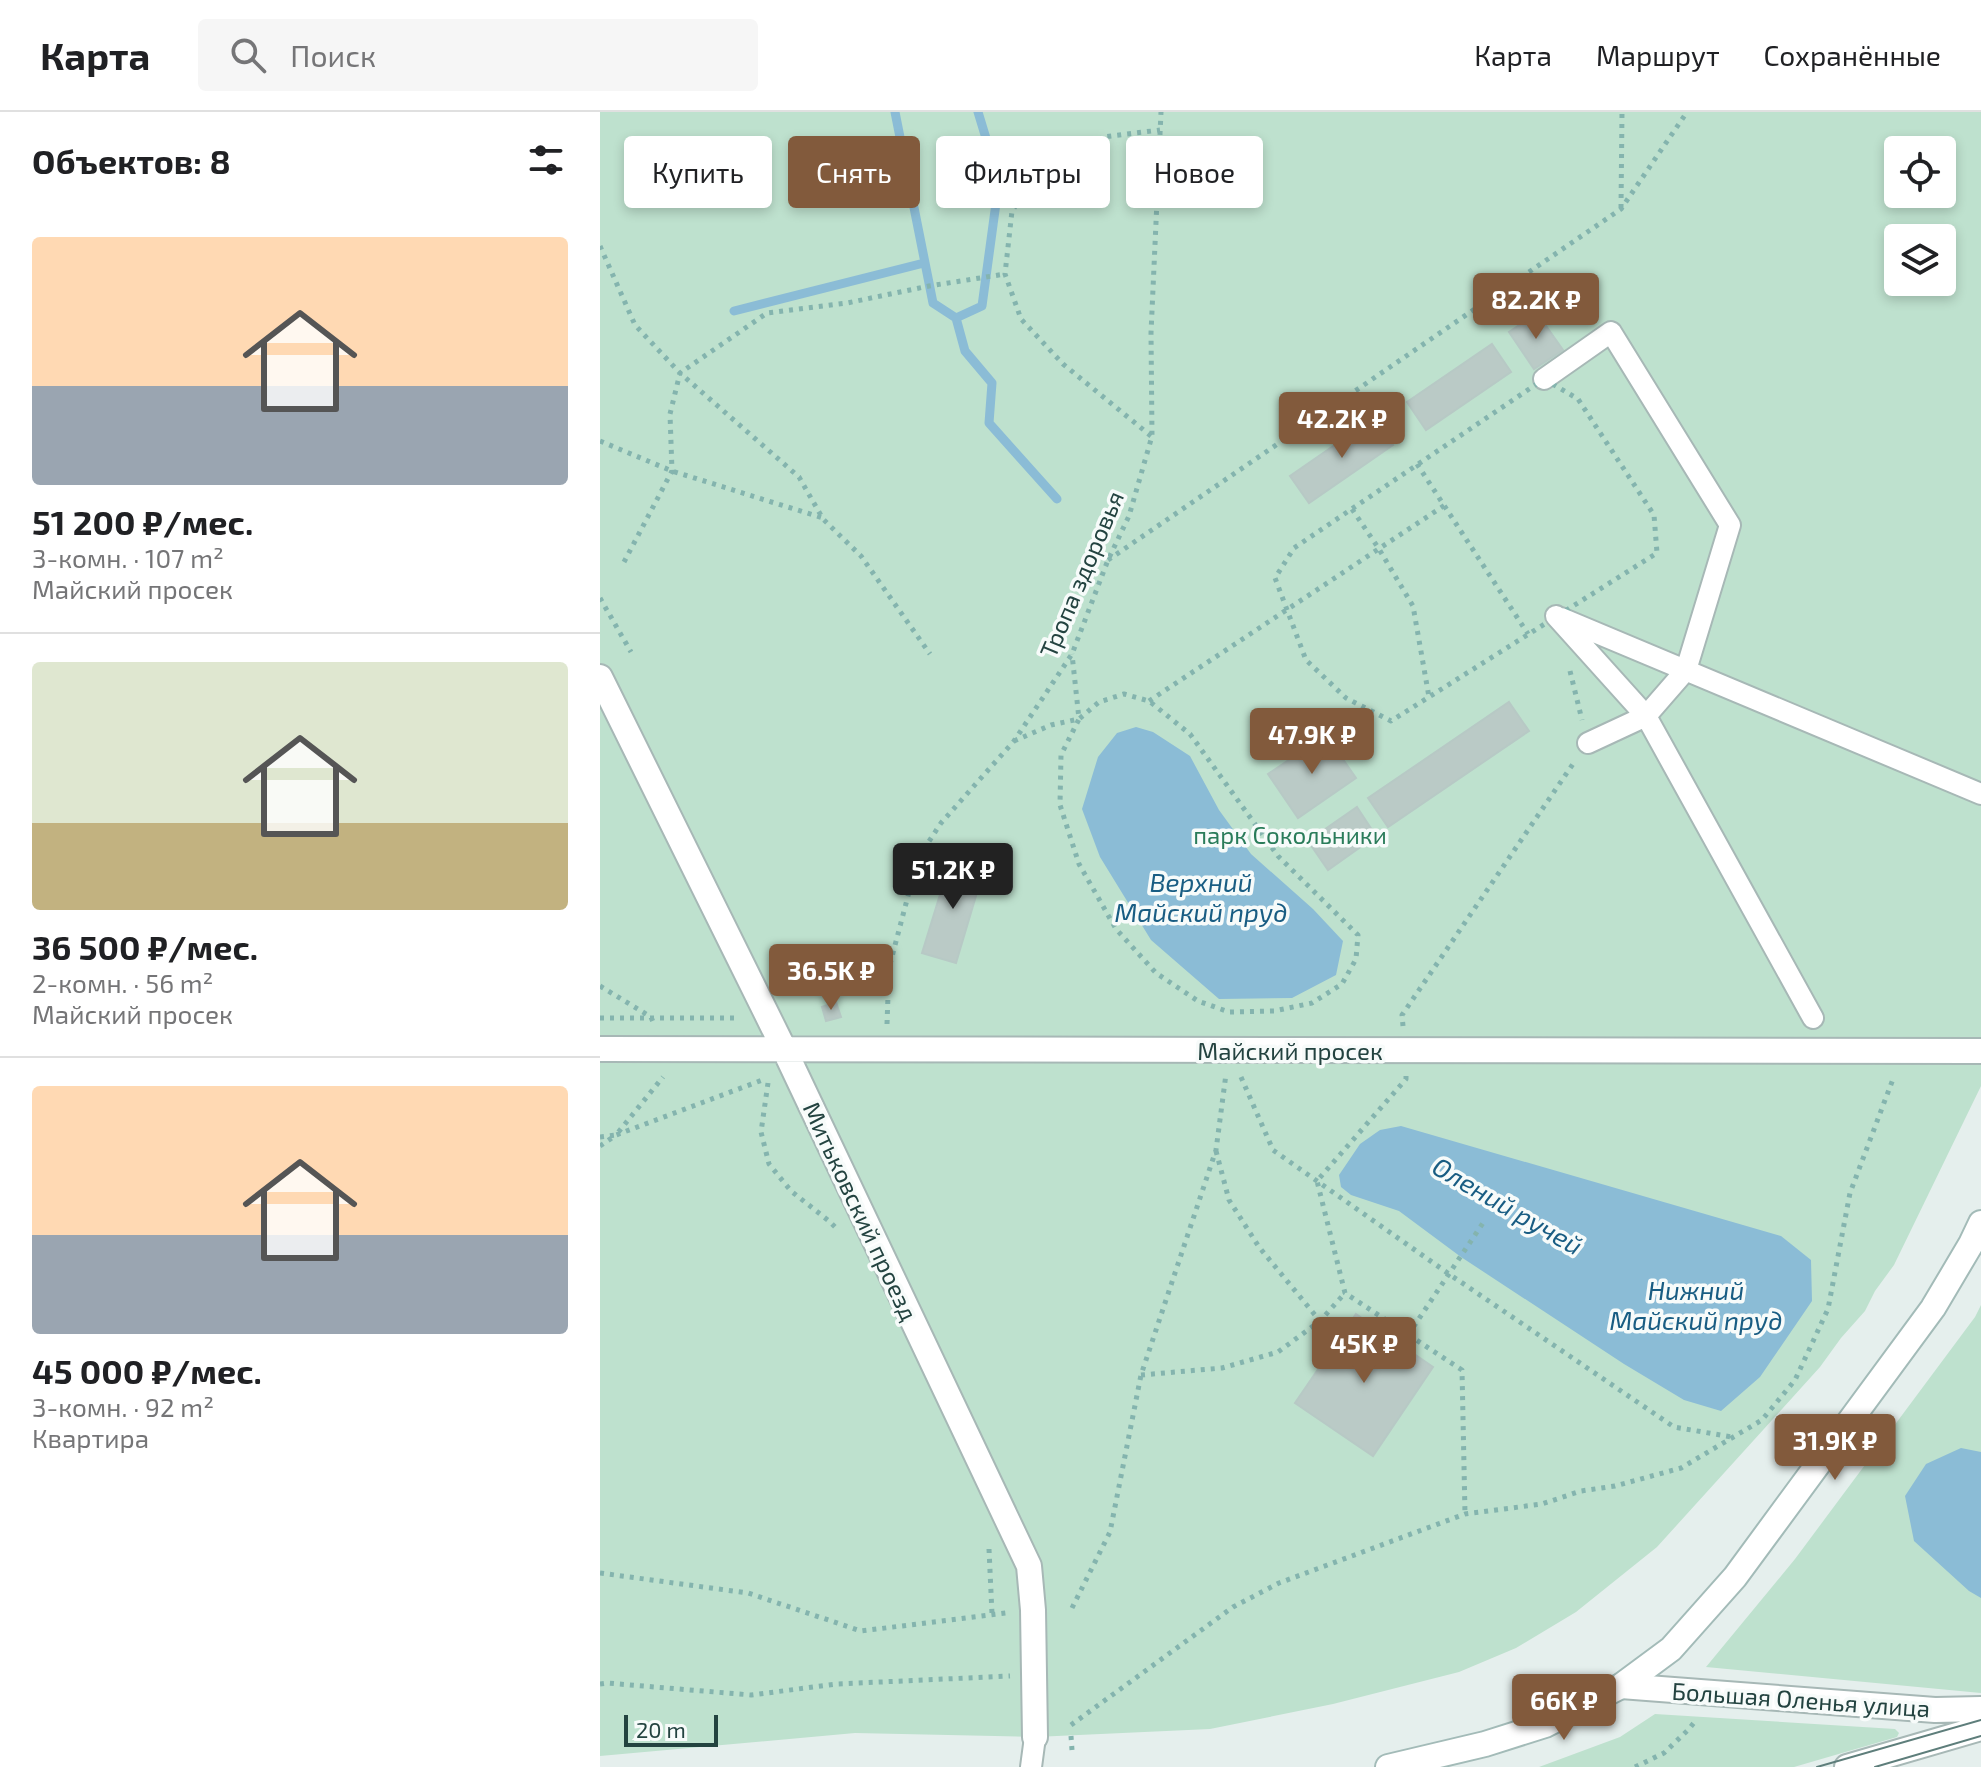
<!DOCTYPE html>
<html lang="ru">
<meta charset="utf-8">
<style>
body{margin:0;font-family:"Exo 2",sans-serif;background:#f6f6f6;color:#202124;height:100vh;display:flex;flex-direction:column;font-size:30px;white-space:nowrap}
*{box-sizing:border-box;margin:0}
p{font-size:26px;color:#757577}
.icon{flex:none;width:44px;height:44px;fill:none;stroke:currentColor;stroke-width:2;stroke-linecap:round;stroke-linejoin:round}
.map{position:relative;flex:1;overflow:hidden}
.panel{display:flex;flex-direction:column;background:#fff;width:600px}
.panel>*{flex:none}
.guide{position:absolute;left:24px;top:24px;width:760px;height:72px;display:flex;gap:16px}
.tools{position:absolute;left:1284px;top:24px;display:grid;gap:16px}
.tools a{display:grid;place-items:center;width:72px;height:72px;border-radius:8px;background:#fff;box-shadow:0 4px 12px #0003;font-size:40px}
.scale{position:absolute;left:24px;bottom:20px;width:94px;box-sizing:border-box;padding-left:8px;border:4px solid #234340;border-top:0;font-size:22px;line-height:28px;white-space:nowrap;color:#234340;-webkit-text-stroke:6px #f7fbfa;paint-order:stroke}
.price{position:absolute;translate:-50% -68px;padding:0 18px;border-radius:8px;background:#825a3c;color:#fff;font-size:26px;line-height:52px;filter:drop-shadow(0 2px 4px #0008)}
.price::after{content:'';position:absolute;left:50%;top:48px;width:24px;height:18px;margin-left:-12px;background:inherit;clip-path:polygon(0 0,100% 0,50% 100%)}
.price.on{background:#222;color:#fff}
ul{padding:0;list-style:none}
li{display:grid;align-content:center;gap:16px;height:424px;padding:0 32px}
li+li{border-top:2px solid #e0e0e0}
li span{display:grid;place-items:center;height:248px;border-radius:8px;color:#555}
li>.icon{margin-inline-start:auto}
span .icon{width:144px;height:144px;fill:#fffc;stroke-width:1}
li b{font-size:34px}
h2{display:flex;justify-content:space-between;align-items:center;height:96px;padding:0 32px;font-size:34px}
.chip{padding:0 28px;border-radius:8px;background:#fff;box-shadow:0 4px 12px #0003;font-size:28px;line-height:72px}
.chip.on{background:#825a3c;color:#fff}
header{display:flex;align-items:center;gap:48px;box-sizing:border-box;height:112px;padding:0 40px;background:#fff;border-bottom:2px solid #e0e0e0}
header strong{font-size:38px}
nav{display:flex;gap:44px;margin-inline-start:auto;font-size:28px}
.search{width:560px;height:72px;background:#f6f6f6;display:flex;align-items:center;gap:20px;box-sizing:border-box;padding:0 28px;border-radius:8px;color:#757577;font-size:30px}
main{display:flex;flex:1;min-height:0}
.map>svg:first-child{display:block}
.green{fill:#bee1ce;fill-rule:evenodd}
.water{fill:#8bbcd6}
.lines{fill:none;stroke-linecap:round;stroke-linejoin:round}
.stream{stroke:#8bbcd6;stroke-width:9}
.building{fill:#bacac6;stroke:#b7c9c5;stroke-width:2}
.lane-casing{stroke:#a7b8b6;stroke-width:24}
.street-casing{stroke:#a7b8b6;stroke-width:28}
.secondary-casing{stroke:#a3bbb8;stroke-width:28}
.path{stroke:#84b4ae;stroke-width:5;stroke-dasharray:4 6;stroke-linecap:butt}
.lane{stroke:#fff;stroke-width:20}
.street{stroke:#fff;stroke-width:24}
.secondary{stroke:#fff;stroke-width:24}
.tram{stroke:#5e7e7b;stroke-width:2}
.labels{text-anchor:middle;dominant-baseline:central;stroke-width:7;stroke-linejoin:round;paint-order:stroke}
.street-label{font-size:24px;fill:#234340;stroke:#f7fbfa}
.park-label{font-size:24px;fill:#2a7c5a;stroke:#f7fbfa}
.water-label{font-size:26px;font-style:italic;fill:#195d83;stroke:#f7fbfa}
</style>
<header>
<strong>Карта</strong>
<div class="search"><svg class="icon" aria-label="search" viewBox="0 0 24 24"><circle cx="10" cy="10" r="6"/><path d="M15 15l6 6"/></svg>Поиск</div>
<nav><a>Карта</a><a>Маршрут</a><a>Сохранённые</a></nav>
</header>
<main>
<section class="panel">
<h2>Объектов: 8<svg class="icon" aria-label="filters" viewBox="0 0 24 24"><path d="M4 7h16M4 17h16"/><circle cx="9" cy="7" r="2"/><circle cx="15" cy="17" r="2"/></svg></h2>
<ul>
<li><span style="background:linear-gradient(#ffd9b3 60%,#9aa5b1 0)"><svg class="icon" aria-label="home" viewBox="0 0 24 24"><path d="M3 11l9-7 9 7M6 9v11h12V9"/></svg></span><div><b>51 200 ₽/мес.</b><p>3-комн. · 107 m²</p><p>Майский просек</p></div></li>
<li><span style="background:linear-gradient(#dfe7d0 65%,#c2b280 0)"><svg class="icon" aria-label="home" viewBox="0 0 24 24"><path d="M3 11l9-7 9 7M6 9v11h12V9"/></svg></span><div><b>36 500 ₽/мес.</b><p>2-комн. · 56 m²</p><p>Майский просек</p></div></li>
<li><span style="background:linear-gradient(#ffd9b3 60%,#9aa5b1 0)"><svg class="icon" aria-label="home" viewBox="0 0 24 24"><path d="M3 11l9-7 9 7M6 9v11h12V9"/></svg></span><div><b>45 000 ₽/мес.</b><p>3-комн. · 92 m²</p><p>Квартира</p></div></li>
</ul>
</section>
<div class="map">
<svg width="1381" height="1655" viewBox="0 0 1381 1655">
<rect width="100%" height="100%" fill="#e5efed"/>
<path class="green" d="M 0,0 L 1381,0 L 1381,974 L 1294,1153 L 1275,1179 L 1265,1199 L 1241,1226 L 1220,1255 L 1057,1435 L 976,1500 L 916,1536 L 859,1560 L 733,1592 L 610,1617 L 435,1625 L 255,1621 L 0,1644 ZM 1298,38 L 1342,38 L 1342,82 L 1298,82 ZM 1298,126 L 1342,126 L 1342,170 L 1298,170 Z
M 1381,1193 L 1381,1581 L 1106,1555 L 1195,1447 L 1375,1205 Z
M 1055,1602 L 1295,1617 L 1299,1621 L 1297,1625 L 1194,1655 L 939,1655 L 1020,1625 Z"/>
<path class="water" d="M 536,615 L 553,620 L 590,644 L 619,698 L 651,742 L 713,797 L 743,829 L 736,863 L 692,886 L 619,887 L 551,828 L 500,745 L 482,697 L 498,645 L 517,621 Z
M 801,1014 L 1181,1124 L 1211,1148 L 1212,1189 L 1160,1265 L 1121,1299 L 1084,1288 L 1024,1252 L 861,1145 L 799,1099 L 751,1083 L 741,1075 L 739,1063 L 760,1032 L 780,1018 Z
M 1361,1336 L 1381,1340 L 1381,1486 L 1369,1479 L 1314,1429 L 1305,1384 L 1326,1352 Z"/>
<g class="lines">
<path class="stream" d="M 295,0 L 333,191 L 356,206
M 378,0 L 399,69 L 382,194 L 356,206 L 365,239 L 392,271 L 389,311 L 457,387
M 134,199 L 324,151"/>
</g>
<path class="building" d="M 937,201 L 963,238 L 934,257 L 909,220 Z
M 892,232 L 911,260 L 826,318 L 807,290 Z
M 774,306 L 793,333 L 709,391 L 690,364 Z
M 909,590 L 929,619 L 788,715 L 768,686 Z
M 726,623 L 756,666 L 698,706 L 668,662 Z
M 757,695 L 776,724 L 728,758 L 708,729 Z
M 351,747 L 384,757 L 356,851 L 322,841 Z
M 236,890 L 241,905 L 226,909 L 222,895 Z
M 756,1202 L 833,1255 L 773,1344 L 695,1291 Z"/>
<g class="lines">
<g class="lane-casing">
<path id="lane" d="M 944,267 L 1011,220 L 1130,413 L 1086,558 L 1046,604 L 988,631
M 956,504 L 1046,604 L 1213,906
M 961,506 L 1381,682
M 431,1655 L 435,1625"/>
</g>
<g class="street-casing">
<path id="street" d="M 0,565 L 184,937 L 429,1454 L 433,1498 L 435,1625
M 0,937 L 1381,939
M 1021,1574 L 1335,1598 L 1381,1597
M 1247,1655 L 1381,1616"/>
</g>
<g class="secondary-casing">
<path id="secondary" d="M 788,1655 L 885,1632 L 945,1613 L 1021,1574 L 1071,1537 L 1135,1465 L 1333,1196 L 1371,1132 L 1381,1111"/>
</g>
<path class="path" d="M 1021,96 L 1022,0
M 0,134 L 35,213 L 80,261 L 199,365 L 223,407 L 261,444 L 330,542
M 944,267 L 978,287 L 1054,403 L 1057,441 L 791,609 L 746,586 L 706,548 L 675,466 L 694,436 Z
M 551,324 L 463,252 L 421,207 L 405,162 L 412,99 L 430,72 L 503,25 L 560,18
M 0,329 L 72,359 L 223,406
M 817,352 L 928,522
M 752,397 L 779,437 L 813,494 L 829,585
M 508,448 L 1021,97 L 1087,0
M 24,450 L 72,359 L 70,302 L 80,261 L 167,201 L 247,191 L 329,174 L 405,162
M 0,486 L 31,540
M 970,559 L 982,608
M 549,589 L 845,393
M 414,629 L 451,613 L 479,607 L 499,590 L 524,582 L 549,589 L 590,622 L 678,744 L 758,823 L 756,847 L 742,872 L 712,891 L 674,899 L 629,900 L 598,889 L 556,861 L 516,817 L 479,752 L 460,693 L 461,643 L 479,607 L 472,542
M 0,874 L 51,905 L 53,910
M 0,906 L 139,906
M 287,912 L 289,856 L 318,746 L 341,711 L 414,629 L 472,542 L 508,448 L 529,404 L 552,324 L 551,221 L 561,0
M 803,914 L 802,903 L 975,649
M 806,964 L 806,967 L 717,1069 L 745,1181 L 862,1258 L 865,1402
M 641,965 L 673,1038 L 849,1162 L 1074,1315 L 1132,1325
M 168,971 L 161,1020 L 169,1052 L 191,1079 L 229,1109 L 237,1117
M 0,1025 L 16,1023 L 63,965
M 0,1034 L 16,1023 L 165,967
M 616,1039 L 629,1088 L 659,1135 L 720,1209
M 808,1223 L 883,1111
M 541,1263 L 622,1256 L 678,1240 L 720,1209 L 745,1181
M 389,1437 L 392,1502
M 0,1461 L 148,1481 L 261,1519 L 406,1501
M 472,1496 L 510,1420 L 541,1263 L 616,1038 L 626,962
M 0,1572 L 7,1571 L 151,1583 L 237,1572 L 410,1564
M 471,1613 L 633,1495 L 679,1471 L 865,1402 L 942,1392 L 981,1379 L 1015,1374 L 1081,1356 L 1162,1308 L 1195,1268 L 1228,1197 L 1250,1081 L 1293,967
M 471,1624 L 472,1638
M 1035,1655 L 1064,1641 L 1089,1617 L 1096,1608"/>
<use href="#lane" class="lane"/>
<use href="#street" class="street"/>
<use href="#secondary" class="secondary"/>
<path class="tram" d="M 1217,1655 L 1381,1608
M 1275,1655 L 1381,1624"/>
</g>
<g class="labels">
<g class="street-label">
<text transform="translate(481 462) rotate(-67)">Тропа здоровья</text>
<text x="690" y="938">Майский просек</text>
<text transform="translate(261 1099) rotate(65)">Митьковский проезд</text>
<text transform="translate(1201 1587) rotate(4)">Большая Оленья улица</text>
</g>
<g class="park-label">
<text x="690" y="722">парк Сокольники</text>
</g>
<g class="water-label">
<text x="601" y="769">Верхний<tspan x="601" dy="30">Майский пруд</tspan></text>
<text transform="translate(908 1093) rotate(30)">Олений ручей</text>
<text x="1096" y="1177">Нижний<tspan x="1096" dy="30">Майский пруд</tspan></text>
</g>
</g>
</svg>
<div class="tools">
<a><svg class="icon" aria-label="locate" viewBox="0 0 24 24"><circle cx="12" cy="12" r="6"/><path d="M12 2v4M12 18v4M2 12h4M18 12h4"/></svg></a>
<a><svg class="icon" aria-label="layers" viewBox="0 0 24 24"><path d="M12 4l9 5-9 5-9-5zM3 14l9 5 9-5"/></svg></a>
</div>
<div class="scale">20 m</div>
<b class="price" style="left:936px;top:229px">82.2K ₽</b>
<b class="price" style="left:742px;top:348px">42.2K ₽</b>
<b class="price" style="left:712px;top:664px">47.9K ₽</b>
<b class="price on" style="left:353px;top:799px">51.2K ₽</b>
<b class="price" style="left:231px;top:900px">36.5K ₽</b>
<b class="price" style="left:764px;top:1273px">45K ₽</b>
<b class="price" style="left:1235px;top:1370px">31.9K ₽</b>
<b class="price" style="left:964px;top:1630px">66K ₽</b>
<div class="guide">
<a class="chip">Купить</a>
<a class="chip on">Снять</a>
<a class="chip">Фильтры</a>
<a class="chip">Новое</a>
</div>
</div>
</main>
